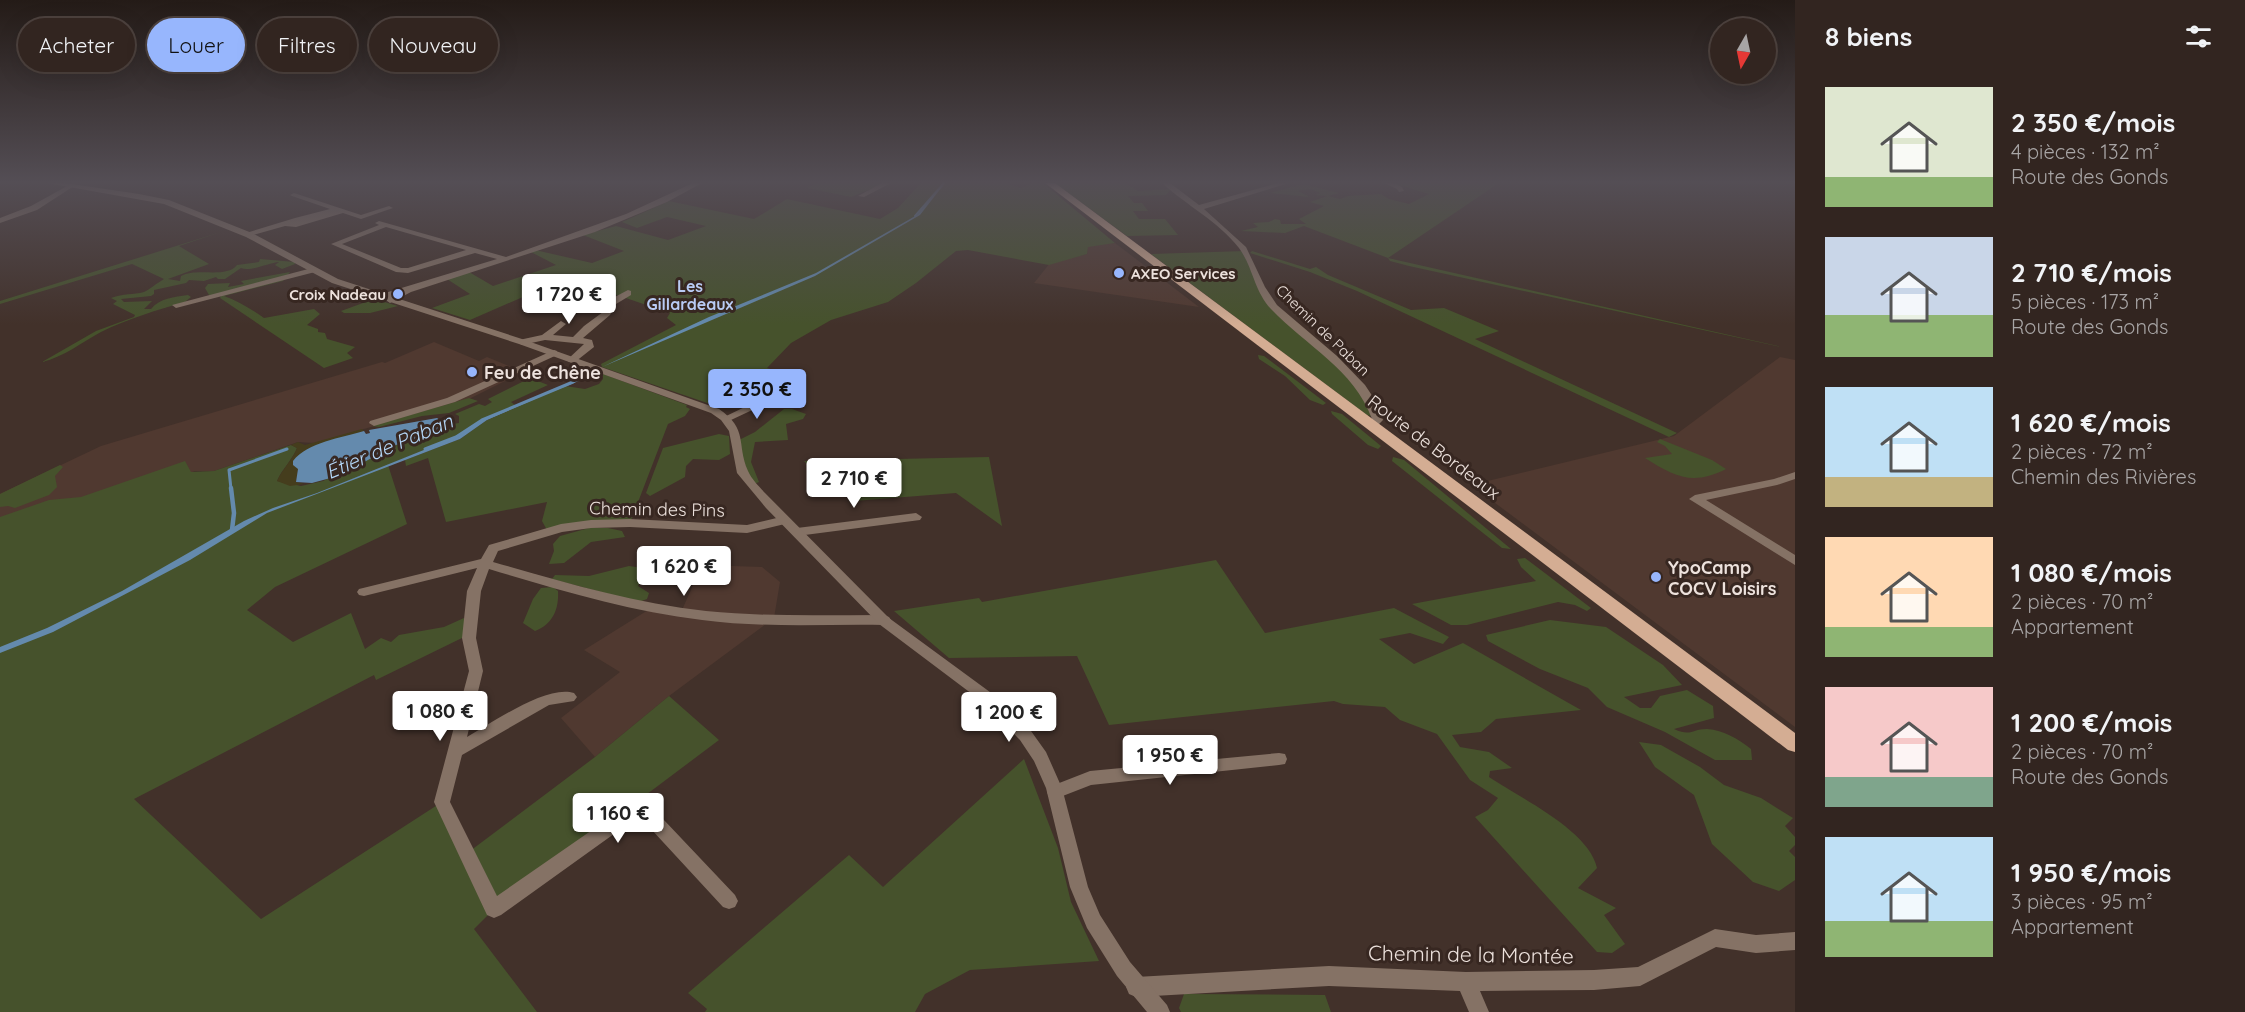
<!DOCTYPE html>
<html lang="fr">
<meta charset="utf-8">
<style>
body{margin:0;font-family:Quicksand,sans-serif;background:#3d312d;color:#f1f3f6;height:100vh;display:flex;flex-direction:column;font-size:22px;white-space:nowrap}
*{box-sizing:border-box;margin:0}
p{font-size:20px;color:#a8a5a5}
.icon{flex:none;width:33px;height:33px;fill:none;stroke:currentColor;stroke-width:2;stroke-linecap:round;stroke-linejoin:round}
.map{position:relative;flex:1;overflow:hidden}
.sheet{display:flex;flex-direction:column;background:#322520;width:450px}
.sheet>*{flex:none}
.banner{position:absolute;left:18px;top:18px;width:570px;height:54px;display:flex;gap:12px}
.needle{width:39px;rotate:189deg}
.buttons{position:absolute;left:1710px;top:18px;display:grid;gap:12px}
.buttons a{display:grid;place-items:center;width:66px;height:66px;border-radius:50%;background:#322520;box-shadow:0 6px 24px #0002,0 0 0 2px #4d423e;font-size:30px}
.price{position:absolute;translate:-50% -51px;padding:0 14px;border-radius:6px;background:#fff;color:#222;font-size:20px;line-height:39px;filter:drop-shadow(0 2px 3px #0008)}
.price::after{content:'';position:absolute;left:50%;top:36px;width:18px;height:14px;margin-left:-9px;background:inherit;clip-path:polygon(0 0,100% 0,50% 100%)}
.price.on{background:#97b6fd;color:#111}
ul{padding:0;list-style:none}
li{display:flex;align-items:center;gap:18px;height:150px;padding:0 30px}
li span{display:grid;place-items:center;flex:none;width:168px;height:120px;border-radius:0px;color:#555}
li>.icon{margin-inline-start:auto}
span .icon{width:72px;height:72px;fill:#fffc;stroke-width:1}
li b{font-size:26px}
h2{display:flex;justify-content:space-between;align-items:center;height:72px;padding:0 30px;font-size:26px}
.tag{padding:0 21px;border-radius:27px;background:#322520;box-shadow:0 6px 24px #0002,0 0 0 2px #4d423e;font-size:21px;line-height:54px}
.tag.on{background:#97b6fd;color:#111}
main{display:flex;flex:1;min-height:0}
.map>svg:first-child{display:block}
.built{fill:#503930}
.green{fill:#46522c}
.sand{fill:#453d1d}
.water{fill:#648aad}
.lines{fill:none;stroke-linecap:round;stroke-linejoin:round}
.stream-far2{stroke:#648aad;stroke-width:2}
.stream-far1{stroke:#648aad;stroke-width:3}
.stream{stroke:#648aad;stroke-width:4.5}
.minor{fill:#857265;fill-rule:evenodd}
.tertiary{fill:#857265;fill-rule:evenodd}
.primary{fill:#d4ad93;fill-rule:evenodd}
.poi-dot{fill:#97b6fd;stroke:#372721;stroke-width:2}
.labels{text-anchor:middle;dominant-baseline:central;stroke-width:6;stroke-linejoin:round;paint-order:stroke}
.far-poi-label{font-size:15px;font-weight:bold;fill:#ede2dd;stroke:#372721;text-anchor:start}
.far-street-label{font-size:15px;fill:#ede2dd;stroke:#372721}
.far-neighbourhood-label{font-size:16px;font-weight:bold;fill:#b9cbf4;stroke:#372721}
.poi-label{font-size:18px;font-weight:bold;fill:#ede2dd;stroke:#372721;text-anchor:start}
.street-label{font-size:18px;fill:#ede2dd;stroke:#372721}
.water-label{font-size:20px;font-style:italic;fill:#b4d7f8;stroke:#372721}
.near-street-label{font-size:21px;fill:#ede2dd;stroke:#372721}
</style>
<main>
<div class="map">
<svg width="1795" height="1012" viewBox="0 0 1795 1012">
<rect width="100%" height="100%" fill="#42312a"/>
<path class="built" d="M 1115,243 L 1199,307 L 1034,283 L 1050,263 L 1087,254 L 1088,245 Z
M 434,342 L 479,361 L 487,357 L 523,372 L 467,400 L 314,443 L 298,442 L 214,471 L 195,471 L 0,543 L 0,494 L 101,446 L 382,362 L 385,363 Z
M 1780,357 L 1795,360 L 1795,727 L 1471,485 L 1674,436 Z
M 702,565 L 762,567 L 780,582 L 774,618 L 669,696 L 595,757 L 561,718 L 620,672 L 584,650 L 653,607 L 682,610 Z"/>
<path class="green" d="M 816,183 L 886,183 L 851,197 L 807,188 Z
M 921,183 L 944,183 L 936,194 L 945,183 L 1006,183 L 1021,188 L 1033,183 L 1043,183 L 1115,243 L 1088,247 L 1087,254 L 1049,265 L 968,250 L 956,251 L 916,283 L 888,302 L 831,320 L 791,343 L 767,368 L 798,377 C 787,382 776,374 765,376 C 753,378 730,397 721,406 L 716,406 L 602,367 L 601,364 L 676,325 L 667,318 L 670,313 L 614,294 L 592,304 L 539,290 L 470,320 L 432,308 L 470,294 L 447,279 L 469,272 L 493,286 L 556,265 L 531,252 L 535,250 L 592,263 L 624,251 L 583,235 L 616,226 L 668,240 L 706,226 L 667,217 L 637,228 L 622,222 L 669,201 L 754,219 L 787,199 L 880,219 L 898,208 Z
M 1055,183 L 1125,183 L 1138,191 L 1171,189 L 1166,195 L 1128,196 L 1134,203 L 1142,203 L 1148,211 L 1133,211 L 1139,219 L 1165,219 L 1178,235 L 1127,236 Z
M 1392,183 L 1499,183 L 1388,258 L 1795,350 L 1409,266 L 1390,261 L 1388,258 L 1304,226 L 1285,233 L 1241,231 L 1258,227 L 1253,223 L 1269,222 L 1275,219 L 1280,220 L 1281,224 L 1306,224 L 1299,219 L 1324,206 L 1310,202 L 1327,196 L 1316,195 L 1320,193 L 1310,189 L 1298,191 L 1310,197 L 1270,193 L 1303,184 L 1339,193 L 1328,196 L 1340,199 L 1348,196 L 1381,194 L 1389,199 L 1409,204 L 1429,194 Z
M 221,232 L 179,246 L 209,264 L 168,279 L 180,281 L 181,276 C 197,267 226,279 237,265 L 259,262 L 260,259 L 295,262 L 295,264 L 282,269 L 275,265 L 279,262 C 268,263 250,272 241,268 L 225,279 L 218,279 L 216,277 L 204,281 L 189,280 L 186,283 L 154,290 L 154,294 L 151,296 L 121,299 L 124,302 L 152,301 L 144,309 L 151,309 C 160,298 174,297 188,295 L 191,297 L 185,302 C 157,310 127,319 101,332 C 82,342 64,357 42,362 L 96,331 L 134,317 L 135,315 L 113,304 L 117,301 L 111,298 C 124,293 133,295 144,292 C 149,290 157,283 164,279 L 132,264 L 0,304 L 0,301 Z
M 1245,251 L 1261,290 L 1359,387 L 1371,416 L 1367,415 L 1151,254 Z
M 1252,251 L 1310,269 L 1316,267 L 1328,275 L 1411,310 L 1444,308 L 1499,331 L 1475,339 L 1677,433 L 1669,437 L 1357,291 L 1310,272 L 1250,253 Z
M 290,272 L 283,281 L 224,296 C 238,301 251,309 264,318 L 314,309 L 320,314 L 307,325 L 318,329 L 318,332 L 325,333 L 327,339 L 355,347 L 347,353 L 353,358 L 324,368 L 220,298 L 221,296 L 209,295 L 205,288 L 208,284 L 230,283 L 228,287 L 244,284 L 241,281 Z
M 374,299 L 398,306 L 370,313 L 344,313 L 341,311 Z
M 1258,355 L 1264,356 L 1326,403 L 1323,405 L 1310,400 L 1285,376 L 1259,359 Z
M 523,372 L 538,377 L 535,380 L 548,385 L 511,402 L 516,406 L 482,420 L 456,437 L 388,465 L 407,524 L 275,587 L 247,610 L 293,642 L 351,613 L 365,649 L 381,638 L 391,642 L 399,635 L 444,627 L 464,618 L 467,628 L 464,637 L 376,680 L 374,675 L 134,799 L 261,919 L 442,802 L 466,854 L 595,757 L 669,696 L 719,740 L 494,909 L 474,929 L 537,1012 L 0,1012 L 0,517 L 49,500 L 81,497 L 185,461 L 191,472 L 214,471 L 291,445 L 297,448 C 293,459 282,469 277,481 L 301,486 L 323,481 L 396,445 L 442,431 L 446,425 L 459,423 L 459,416 L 455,414 L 479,404 L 485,406 L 492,402 L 488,399 L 528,379 L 518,374 Z
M 603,374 L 687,405 L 686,407 L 690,409 L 685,416 L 668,424 L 630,523 L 547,530 L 542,521 L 547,502 L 446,522 L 428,458 L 406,466 L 405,460 L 460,439 L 487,420 L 565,386 L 585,389 L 599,384 L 603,379 Z
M 469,398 L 478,401 L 449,413 L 422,416 L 379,427 L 372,426 Z
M 784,409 L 792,409 L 806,414 L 803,419 L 786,424 L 788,440 L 755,442 L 751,462 L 759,482 L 752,485 L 737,441 L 755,432 Z
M 1331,411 L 1342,414 L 1381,446 L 1378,449 L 1368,445 L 1332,414 Z
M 719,434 L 729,436 L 730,454 L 719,460 L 693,459 L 686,466 L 685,477 L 650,496 L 646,493 L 663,448 Z
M 1660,439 L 1712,460 L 1726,469 C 1693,486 1675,477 1645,458 L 1672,454 L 1665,446 L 1657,442 Z
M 989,457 L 1002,526 L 956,493 L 854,501 L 845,464 L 807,464 L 804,461 Z
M 1393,457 L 1404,460 L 1511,549 L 1502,548 L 1392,461 Z
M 60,465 L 63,467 L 55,476 L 57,487 L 49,495 L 15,508 L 8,506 L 0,507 L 0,494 Z
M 589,528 L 608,528 L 622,531 L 625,537 L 591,542 L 564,563 L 549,564 L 554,551 L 553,544 L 560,536 Z
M 1525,558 L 1591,608 L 1587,611 L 1575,605 L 1558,602 L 1467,625 L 1451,625 L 1412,604 L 1536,581 L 1521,567 L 1517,559 Z
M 1216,560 L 1265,633 L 1394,608 L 1449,637 L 1443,644 L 1410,633 L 1379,639 L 1414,664 L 1463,643 L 1581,710 L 1496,719 L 1481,732 L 1452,735 L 1460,747 L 1489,752 L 1512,768 L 1490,771 L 1489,777 C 1520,798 1589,830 1597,868 L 1578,888 L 1616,908 L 1604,915 L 1625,944 L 1612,953 L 1597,952 L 1475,817 L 1488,810 L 1498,798 L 1470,780 L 1437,734 L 1400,720 L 1385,707 L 1343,704 L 1334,701 L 1109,725 L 1077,656 L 949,658 L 894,611 L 979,598 L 982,602 Z
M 629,566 L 643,568 L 643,577 L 638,586 L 649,593 L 647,599 L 639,602 L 552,579 L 555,575 L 589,576 Z
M 553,587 L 558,591 C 559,609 553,624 535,631 L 523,623 L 533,599 L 541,588 Z
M 1550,620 L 1606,627 L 1663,665 L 1682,685 L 1624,697 L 1640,708 L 1651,708 L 1660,696 L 1687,690 L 1713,706 L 1714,718 L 1674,729 C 1691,737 1692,729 1707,729 C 1724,730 1738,739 1751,749 L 1752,760 L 1715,760 L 1665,732 L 1607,707 L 1588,688 L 1540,669 L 1488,641 L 1486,635 Z
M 1639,742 L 1661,745 L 1700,767 L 1724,785 L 1761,798 L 1793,818 L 1785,826 L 1795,837 L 1795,845 L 1789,851 L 1795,857 L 1795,880 L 1779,891 L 1753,882 L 1712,844 L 1694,795 L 1655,767 Z
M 1024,759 L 1058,848 L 1071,902 L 1099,961 L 970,970 L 925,994 L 915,1012 L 705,1012 L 707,1009 L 688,993 L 849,855 L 883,887 Z
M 1184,994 L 1325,995 L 1331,1012 L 1181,1012 L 1179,1008 Z"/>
<path class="sand" d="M 362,429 L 364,431 L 321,444 L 298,469 L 296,482 L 304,484 L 290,486 L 277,481 C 282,470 293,459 297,448 L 291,445 L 298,442 L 305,445 Z"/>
<path class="water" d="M 943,183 L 945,183 L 920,215 L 815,276 L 602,367 L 709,317 L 816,273 L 917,215 Z
M 592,372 L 595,373 L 487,420 L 460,439 L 267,513 L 190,560 L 116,599 L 53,632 L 0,653 L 0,647 L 47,628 L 122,591 L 244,521 L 273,508 L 317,493 L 456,437 L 482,420 L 574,383 Z
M 437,418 L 446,424 L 442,431 L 396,445 L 338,476 L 312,483 L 296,482 L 298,469 L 293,465 L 293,461 C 308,442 341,438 364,431 L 366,434 L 370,433 L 369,430 Z"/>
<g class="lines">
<path class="stream-far2" d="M 915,216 L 944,183"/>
<path class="stream-far1" d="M 425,449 L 456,437 L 482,420 L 573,382 L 598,369
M 231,489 L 229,470 L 287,449"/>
<path class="stream" d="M 231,488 L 234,513 L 232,530"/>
<path class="minor" d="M 693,183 L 702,183 L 667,202 L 595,232 L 411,292 L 390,303 L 386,300 L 390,296 L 379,299 L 375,296 L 497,259 L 475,253 L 408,273 L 396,272 L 331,244 L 379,225 L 375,223 L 379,221 L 506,257 L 626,214 ZM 386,227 L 466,250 L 408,268 L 401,268 L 342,244 Z
M 882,183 L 891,183 L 864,197 L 858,196 Z
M 1162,183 L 1170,183 L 1199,205 L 1278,183 L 1289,183 L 1204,209 L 1246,247 L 1265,287 L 1277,305 L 1337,356 L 1365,385 L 1377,403 L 1383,420 L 1376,427 L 1368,427 L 1367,425 L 1372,419 C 1354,369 1306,346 1271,309 C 1254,291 1253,267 1239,248 C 1219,222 1186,205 1162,183 Z
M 1384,183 L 1394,183 L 1402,187 L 1404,191 L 1399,192 L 1397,189 Z
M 69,185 L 74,186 L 37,210 L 0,223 L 0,218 L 31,206 Z
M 294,193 L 361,215 L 389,206 L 393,208 L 361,219 L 343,213 L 296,227 L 285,226 L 246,237 L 246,233 L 295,218 L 330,209 L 292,196 L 290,195 Z
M 312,268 L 316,270 L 315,272 L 176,308 L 172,305 Z
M 628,290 L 631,291 L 631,295 L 616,304 L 610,315 L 583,338 L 592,340 L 594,347 L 575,362 L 569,362 L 567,360 L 584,344 L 545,340 L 522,345 L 517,342 L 519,340 L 542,335 L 561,321 L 566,324 L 553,335 L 573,337 L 584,326 L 603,312 L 609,300 Z
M 554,350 L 557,351 L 557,355 L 455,402 L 374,426 L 369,423 L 370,421 L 447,398 Z
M 776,392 L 780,393 L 780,397 L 731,420 L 727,421 L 722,418 Z
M 1795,472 L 1795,479 L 1777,485 L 1706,500 L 1795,555 L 1795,565 L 1689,499 L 1695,495 L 1774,479 Z
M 916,513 L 922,517 L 920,520 L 797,536 L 791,532 L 797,528 Z
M 785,516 L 791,520 L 789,523 L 747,533 L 630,527 L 591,528 L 562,532 L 498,551 L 493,562 C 563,582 633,603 706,611 C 765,617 825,615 884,615 L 889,617 L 891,620 L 889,623 L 884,625 C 823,624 762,628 702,620 C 629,611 559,590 489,569 L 481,591 L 476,638 L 483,671 L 467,737 C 492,723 547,684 574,693 L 577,697 L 574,701 L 549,705 L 462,755 L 450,802 L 497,896 L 634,801 L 640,799 L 646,801 L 735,895 L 738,901 L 735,907 L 729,909 L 723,907 L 639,816 L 501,915 L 494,918 L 487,915 L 434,802 L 469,671 L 462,638 L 467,591 L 477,568 L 364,596 L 359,595 L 357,592 L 359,589 L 481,559 L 489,545 L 561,524 L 591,520 L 630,519 L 747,525 Z
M 1279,753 L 1285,754 L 1287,759 L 1285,764 L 1279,765 L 1091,785 L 1055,799 L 1049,797 L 1047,792 L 1049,787 L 1090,771 Z
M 1715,929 L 1756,935 L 1795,932 L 1795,950 L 1756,953 L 1716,947 L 1640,986 L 1594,990 L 1480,991 L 1489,1012 L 1469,1012 L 1460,991 L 1329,986 L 1136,997 L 1129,994 L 1126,987 L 1129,980 L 1136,977 L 1329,966 L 1466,972 L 1594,970 L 1638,967 Z"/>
<path class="tertiary" d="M 47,183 L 65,183 L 139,194 L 169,200 L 252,233 L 338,279 L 525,340 L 719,409 C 749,430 736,443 748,471 C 752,480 759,486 765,493 L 889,618 L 994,695 L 1031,731 L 1046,752 L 1062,788 L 1088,887 L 1100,915 L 1130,962 L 1167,1005 L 1170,1012 L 1147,1012 L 1117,976 L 1087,928 L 1070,887 L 1046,788 L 1034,761 L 1020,740 L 984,703 L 879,624 L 766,508 L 737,473 L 729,431 L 721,420 L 711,413 L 519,344 L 332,283 L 246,237 L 164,204 Z"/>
<path class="primary" d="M 1045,183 L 1055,183 L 1795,733 L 1795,752 L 1788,750 Z"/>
</g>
<linearGradient id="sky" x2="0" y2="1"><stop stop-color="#241b17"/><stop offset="0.56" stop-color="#544e55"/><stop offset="1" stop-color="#544e55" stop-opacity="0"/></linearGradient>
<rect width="1795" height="325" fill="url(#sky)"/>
<g class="poi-dot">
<circle cx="1119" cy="273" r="6"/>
<circle cx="398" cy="294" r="6"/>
<circle cx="472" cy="372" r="6"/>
<circle cx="1656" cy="577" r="6"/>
</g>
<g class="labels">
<g class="far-poi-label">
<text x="1131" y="273">AXEO Services</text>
<text x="386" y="294" text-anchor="end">Croix Nadeau</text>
</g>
<g class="far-street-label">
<text transform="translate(1323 330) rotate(44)">Chemin de Paban</text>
</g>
<g class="far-neighbourhood-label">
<text x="690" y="286">Les<tspan x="690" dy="18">Gillardeaux</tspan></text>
</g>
<g class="poi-label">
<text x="484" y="372">Feu de Chêne</text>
<text x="1668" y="567">YpoCamp<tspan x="1668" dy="21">COCV Loisirs</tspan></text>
</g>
<g class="street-label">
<text transform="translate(1434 447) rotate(37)">Route de Bordeaux</text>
<text transform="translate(657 509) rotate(1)">Chemin des Pins</text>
</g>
<g class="water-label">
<text transform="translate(389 446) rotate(-23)">Étier de Paban</text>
</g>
<g class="near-street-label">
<text transform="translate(1471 954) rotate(1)">Chemin de la Montée</text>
</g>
</g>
</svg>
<div class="buttons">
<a><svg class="needle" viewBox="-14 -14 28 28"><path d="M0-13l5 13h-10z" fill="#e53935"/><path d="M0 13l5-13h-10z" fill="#a8a5a5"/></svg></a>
</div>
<b class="price" style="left:569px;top:325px">1 720 €</b>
<b class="price on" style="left:757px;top:420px">2 350 €</b>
<b class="price" style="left:854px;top:509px">2 710 €</b>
<b class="price" style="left:684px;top:597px">1 620 €</b>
<b class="price" style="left:440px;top:742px">1 080 €</b>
<b class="price" style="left:1009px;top:743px">1 200 €</b>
<b class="price" style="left:1170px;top:786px">1 950 €</b>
<b class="price" style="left:618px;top:844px">1 160 €</b>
<div class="banner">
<a class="tag">Acheter</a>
<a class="tag on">Louer</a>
<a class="tag">Filtres</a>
<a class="tag">Nouveau</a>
</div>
</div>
<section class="sheet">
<h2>8 biens<svg class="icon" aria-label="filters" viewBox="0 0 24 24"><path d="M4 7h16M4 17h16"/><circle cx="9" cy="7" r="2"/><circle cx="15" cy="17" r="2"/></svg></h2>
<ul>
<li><span style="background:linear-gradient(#dfe7d0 75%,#8fb573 0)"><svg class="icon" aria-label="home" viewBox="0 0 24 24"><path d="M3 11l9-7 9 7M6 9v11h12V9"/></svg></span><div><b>2 350 €/mois</b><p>4 pièces · 132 m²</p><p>Route des Gonds</p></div></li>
<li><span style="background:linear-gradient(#c9d6e8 65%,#8fb573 0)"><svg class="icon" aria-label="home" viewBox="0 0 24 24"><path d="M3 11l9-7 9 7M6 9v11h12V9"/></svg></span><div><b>2 710 €/mois</b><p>5 pièces · 173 m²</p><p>Route des Gonds</p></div></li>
<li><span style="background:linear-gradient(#bfe0f5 75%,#c2b280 0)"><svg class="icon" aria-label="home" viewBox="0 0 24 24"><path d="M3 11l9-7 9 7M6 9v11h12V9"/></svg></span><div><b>1 620 €/mois</b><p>2 pièces · 72 m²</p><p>Chemin des Rivières</p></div></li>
<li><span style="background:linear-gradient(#ffd9b3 75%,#8fb573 0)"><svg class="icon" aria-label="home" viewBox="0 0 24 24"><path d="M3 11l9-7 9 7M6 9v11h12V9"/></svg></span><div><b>1 080 €/mois</b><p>2 pièces · 70 m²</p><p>Appartement</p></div></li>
<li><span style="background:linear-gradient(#f6c9c9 75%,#7fa58c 0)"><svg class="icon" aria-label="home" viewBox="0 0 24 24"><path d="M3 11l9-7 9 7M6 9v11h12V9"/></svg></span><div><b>1 200 €/mois</b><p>2 pièces · 70 m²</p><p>Route des Gonds</p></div></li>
<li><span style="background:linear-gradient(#bfe0f5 70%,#8fb573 0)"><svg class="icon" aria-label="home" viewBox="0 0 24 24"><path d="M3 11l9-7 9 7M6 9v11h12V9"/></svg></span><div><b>1 950 €/mois</b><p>3 pièces · 95 m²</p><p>Appartement</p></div></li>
</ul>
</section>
</main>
